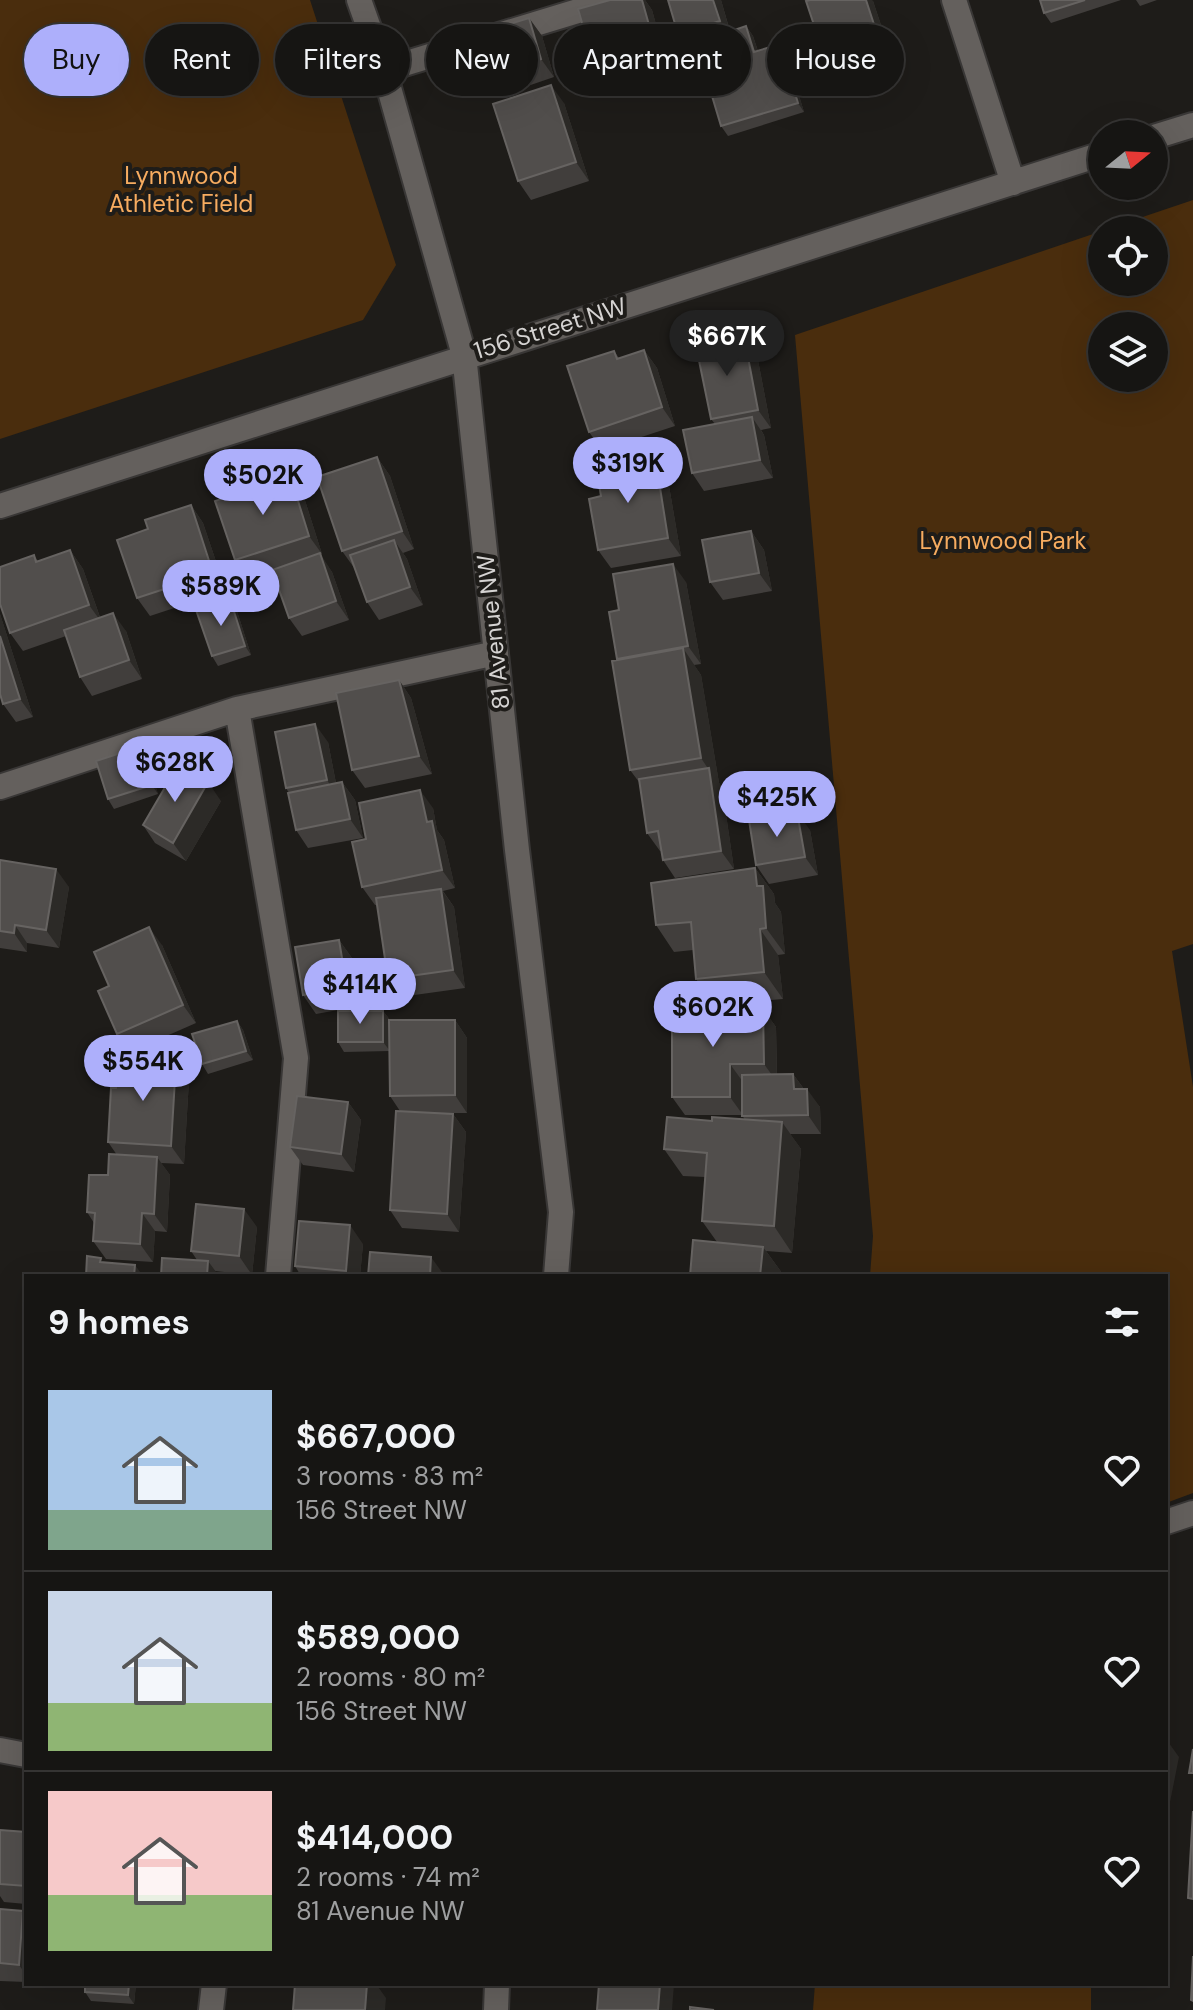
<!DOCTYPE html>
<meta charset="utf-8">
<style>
body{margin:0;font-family:"DM Sans",sans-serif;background:#232221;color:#f1f3f6;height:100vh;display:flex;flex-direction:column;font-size:30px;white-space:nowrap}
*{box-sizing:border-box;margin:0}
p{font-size:26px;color:#9e9fa0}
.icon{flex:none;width:44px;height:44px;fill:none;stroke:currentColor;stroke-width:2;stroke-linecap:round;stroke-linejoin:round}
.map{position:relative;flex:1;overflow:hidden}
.drawer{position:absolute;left:24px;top:1274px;width:1144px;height:712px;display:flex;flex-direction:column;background:#161513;border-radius:0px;box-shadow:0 8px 32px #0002,0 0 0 2px #353433}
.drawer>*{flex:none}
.hud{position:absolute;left:24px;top:24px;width:1146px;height:72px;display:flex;gap:16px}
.needle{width:52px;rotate:72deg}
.tools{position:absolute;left:1088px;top:120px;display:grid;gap:16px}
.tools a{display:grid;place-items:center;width:80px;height:80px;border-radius:50%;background:#161513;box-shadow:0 8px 32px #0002,0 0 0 2px #353433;font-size:40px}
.price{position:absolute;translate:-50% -68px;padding:0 18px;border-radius:28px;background:#adaffb;color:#111;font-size:26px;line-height:52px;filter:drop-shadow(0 2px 4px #0008)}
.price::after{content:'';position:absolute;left:50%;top:48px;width:24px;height:18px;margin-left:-12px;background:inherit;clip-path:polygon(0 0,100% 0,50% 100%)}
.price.on{background:#222;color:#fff}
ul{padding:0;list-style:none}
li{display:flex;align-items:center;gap:24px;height:200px;padding:0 24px}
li+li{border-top:2px solid #353433}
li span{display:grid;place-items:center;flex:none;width:224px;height:160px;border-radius:0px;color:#555}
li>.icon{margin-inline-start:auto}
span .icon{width:96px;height:96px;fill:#fffc;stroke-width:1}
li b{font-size:34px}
h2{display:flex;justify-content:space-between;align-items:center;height:96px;padding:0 24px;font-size:34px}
.tag{padding:0 28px;border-radius:36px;background:#161513;box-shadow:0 8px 32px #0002,0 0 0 2px #353433;font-size:28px;line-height:72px}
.tag.on{background:#adaffb;color:#111}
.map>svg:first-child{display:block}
.green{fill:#4a2d0d;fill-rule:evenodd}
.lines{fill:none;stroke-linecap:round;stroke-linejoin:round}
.minor-casing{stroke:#393736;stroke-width:28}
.minor{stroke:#64605d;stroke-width:24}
.wall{fill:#413e3c}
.shaded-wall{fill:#2c2a27}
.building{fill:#514e4c;stroke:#666361;stroke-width:2}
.labels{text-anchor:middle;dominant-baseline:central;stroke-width:8;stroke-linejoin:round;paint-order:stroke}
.park-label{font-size:24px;fill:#f7ac60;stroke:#1e1c19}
.street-label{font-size:24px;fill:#d5d3d2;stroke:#1e1c19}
</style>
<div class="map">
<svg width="1193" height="2010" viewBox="0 0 1193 2010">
<rect width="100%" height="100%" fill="#1e1c19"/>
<path class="green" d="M 0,0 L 310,0 L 396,265 L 363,320 L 0,439 Z
M 1193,200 L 1193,944 L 1172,951 L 1193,1087 L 1193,1493 L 1166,1503 L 1166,1276 L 870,1276 L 873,1236 L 795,335 L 1102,231 L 1102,282 L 1154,282 L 1154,230 L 1104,230 ZM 1102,326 L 1154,326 L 1154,378 L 1102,378 Z
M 815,1984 L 1091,1984 L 1091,2010 L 813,2010 Z"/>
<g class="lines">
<g class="minor-casing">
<path id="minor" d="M 359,0 L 384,70 L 464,355 L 517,850 L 561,1212 L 556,1276
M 954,0 L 1013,183
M 384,70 L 614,0
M 1154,137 L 1193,125
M 0,506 L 1102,154
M 237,709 L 296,1058 L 278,1276
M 0,787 L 237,709 L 496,653
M 1166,1522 L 1193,1513
M 0,1750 L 26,1755
M 211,2010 L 214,1984
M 496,2010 L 497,1984"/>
</g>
<use href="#minor" class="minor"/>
</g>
<path class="wall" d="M 610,0 L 645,0 L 652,10 L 670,75 L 609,93 L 597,74 Z
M 668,0 L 721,0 L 730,31 L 746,26 L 753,36 L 758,51 L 780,44 L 786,53 L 804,112 L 728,136 L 721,126 L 724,60 L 719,43 L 691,52 L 678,34 Z
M 1040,0 L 1121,0 L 1051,23 L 1044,13 Z
M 1136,0 L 1157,0 L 1140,6 Z
M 873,1 L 899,79 L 844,97 L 832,79 Z
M 529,18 L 542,36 L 554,77 L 507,93 L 494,74 Z
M 564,103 L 589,181 L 531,200 L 518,181 Z
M 644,350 L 657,368 L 675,426 L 602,450 L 589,432 L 614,351 L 619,358 Z
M 757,355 L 771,428 L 761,430 L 764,435 L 773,478 L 704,491 L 692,473 L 715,424 L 711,419 Z
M 377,457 L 390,476 L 414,549 L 403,553 L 407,559 L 423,605 L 379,620 L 367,602 L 355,569 L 342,551 Z
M 289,472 L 302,491 L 322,554 L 320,555 L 332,572 L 349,620 L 302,636 L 289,618 L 273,570 L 248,578 L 235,560 L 247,490 Z
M 667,474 L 681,556 L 611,568 L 598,550 L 601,496 Z
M 191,505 L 203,523 L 226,591 L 150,616 L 137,598 L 148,529 Z
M 751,531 L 764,550 L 772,591 L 723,600 L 710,582 Z
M 70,550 L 83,569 L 100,617 L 126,631 L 142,679 L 92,696 L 80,677 L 66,636 L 23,651 L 10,633 L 34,555 L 38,561 Z
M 686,582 L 701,664 L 694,665 L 701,675 L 719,783 L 722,787 L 734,869 L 675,878 L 663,860 L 661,851 L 660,851 L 647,833 L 639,782 L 630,770 L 618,660 L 619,610 Z
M 230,599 L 236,608 L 251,655 L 218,666 L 212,656 Z
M 0,614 L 33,717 L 16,722 L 3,704 Z
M 399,680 L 411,698 L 432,774 L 365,788 L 352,770 Z
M 328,742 L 336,783 L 342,782 L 355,800 L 363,838 L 308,848 L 296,830 L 289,793 L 286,788 Z
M 146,756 L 158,794 L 114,809 L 108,799 Z
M 221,801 L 186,861 L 155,843 L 143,825 Z
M 433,808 L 437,830 L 444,840 L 455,888 L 443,891 L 454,907 L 465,988 L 400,997 L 388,979 L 377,905 L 375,905 L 362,887 L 366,839 Z
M 810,830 L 818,875 L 769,884 L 756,865 Z
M 0,860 L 69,887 L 59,948 L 27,943 L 27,952 L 0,948 Z
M 755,868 L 774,894 L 775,903 L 781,912 L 785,954 L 778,955 L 783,999 L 715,1005 L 696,979 L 693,950 L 674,952 L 656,925 Z
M 339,940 L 352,958 L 360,1006 L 316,1014 L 303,995 Z
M 162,945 L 196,1023 L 130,1052 L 117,1034 L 109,986 Z
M 763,1009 L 776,1027 L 777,1074 L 793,1074 L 804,1089 L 820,1107 L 821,1134 L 790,1134 L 801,1149 L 792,1253 L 766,1251 L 782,1273 L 781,1276 L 690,1276 L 717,1242 L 702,1221 L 705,1177 L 683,1176 L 664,1149 L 712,1121 L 745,1120 L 742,1115 L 685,1115 L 672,1097 Z
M 383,1011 L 390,1020 L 455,1020 L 467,1038 L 467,1113 L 441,1113 L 453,1114 L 466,1132 L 459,1232 L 402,1228 L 390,1210 L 400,1111 L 390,1096 L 390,1051 L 344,1052 L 338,1042 Z
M 237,1021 L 243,1030 L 253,1060 L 208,1074 L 202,1064 Z
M 176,1062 L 189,1080 L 184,1164 L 161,1163 L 170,1175 L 167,1232 L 155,1231 L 153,1262 L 106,1259 L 93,1241 L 94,1223 L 87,1212 L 108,1175 L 117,1155 L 108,1142 L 116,1088 Z
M 348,1102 L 361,1120 L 354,1172 L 303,1165 L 290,1147 Z
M 257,1227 L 252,1275 L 215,1271 L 197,1260 L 191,1251 Z
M 363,1244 L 360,1276 L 301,1276 L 295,1266 Z
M 0,1830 L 26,1832 L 26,1904 L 4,1902 L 0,1896 Z
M 0,1909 L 23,1911 L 26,1915 L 26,1982 L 0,1981 Z
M 85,1984 L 136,1984 L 134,2004 L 91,2001 L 85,1992 Z"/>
<path class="shaded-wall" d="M 642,0 L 645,0 L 652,10 L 670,75 L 658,57 Z
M 713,0 L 721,0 L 732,39 L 720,21 Z
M 866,0 L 872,0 L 873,1 L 899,79 L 886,61 Z
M 529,18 L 542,36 L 554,77 L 541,59 Z
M 746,26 L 753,36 L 761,61 L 754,52 Z
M 780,44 L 786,53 L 804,112 L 798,103 Z
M 551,85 L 564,103 L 589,181 L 576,162 Z
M 744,336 L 757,355 L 771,428 L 758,410 Z
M 644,350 L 657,368 L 675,426 L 662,407 Z
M 752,417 L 764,435 L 773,478 L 760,460 Z
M 655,456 L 667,474 L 681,556 L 668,538 Z
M 377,457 L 390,476 L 414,549 L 402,531 Z
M 289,472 L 302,491 L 322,554 L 309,536 Z
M 191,505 L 203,523 L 226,591 L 213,573 Z
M 751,531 L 764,550 L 772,591 L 759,573 Z
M 394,540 L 407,559 L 423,605 L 410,587 Z
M 70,550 L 83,569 L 102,623 L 89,605 Z
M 320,553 L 332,572 L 349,620 L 336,601 Z
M 673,564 L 686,582 L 701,664 L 688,646 Z
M 230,599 L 236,608 L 251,655 L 245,646 Z
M 113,613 L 126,631 L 142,679 L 129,660 Z
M 0,614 L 33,717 L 20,699 L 0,636 Z
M 683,648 L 701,675 L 719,783 L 722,787 L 734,869 L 721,851 L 709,770 L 701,758 Z
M 399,680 L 411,698 L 432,774 L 419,756 Z
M 315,724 L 328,742 L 339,799 L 327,780 Z
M 139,747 L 146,756 L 158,794 L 152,785 Z
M 208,782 L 221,801 L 186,861 L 173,843 Z
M 342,782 L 355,800 L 363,838 L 350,819 Z
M 420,790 L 433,808 L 437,830 L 444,840 L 455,888 L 442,870 L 427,822 Z
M 797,812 L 810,830 L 818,875 L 805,857 Z
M 755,868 L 774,894 L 775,903 L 781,912 L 785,954 L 766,928 L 757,886 Z
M 56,869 L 69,887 L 59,948 L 46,930 Z
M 441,889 L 454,907 L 465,988 L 453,970 Z
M 15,925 L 27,943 L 27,952 L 14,933 Z
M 149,927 L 162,945 L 196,1023 L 183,1005 Z
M 760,929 L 778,955 L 783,999 L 764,972 Z
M 339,940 L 352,958 L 360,1006 L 347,988 Z
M 763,1009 L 776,1027 L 777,1082 L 764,1064 Z
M 383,1011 L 390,1020 L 390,1051 L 383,1042 Z
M 455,1020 L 467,1038 L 467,1113 L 455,1095 Z
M 237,1021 L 243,1030 L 253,1060 L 246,1051 Z
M 176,1062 L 189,1080 L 184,1164 L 171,1146 Z
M 730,1064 L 743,1082 L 743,1115 L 730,1097 Z
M 793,1074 L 806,1092 L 794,1089 Z
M 807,1089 L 820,1107 L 821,1134 L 808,1115 Z
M 348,1102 L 361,1120 L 354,1172 L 341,1154 Z
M 453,1114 L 466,1132 L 459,1232 L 447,1214 Z
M 782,1122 L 801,1149 L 792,1253 L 774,1226 Z
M 157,1157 L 170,1175 L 167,1232 L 154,1214 Z
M 244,1209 L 257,1227 L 252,1275 L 239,1256 Z
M 142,1213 L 155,1231 L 153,1262 L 140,1244 Z
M 350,1225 L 363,1244 L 360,1276 L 350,1276 L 346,1271 Z
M 763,1247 L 782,1273 L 781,1276 L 760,1276 Z
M 431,1257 L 444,1275 L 444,1276 L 430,1276 Z
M 208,1261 L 219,1276 L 207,1276 Z
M 135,1265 L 143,1276 L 134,1276 Z
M 1166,1739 L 1179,1757 L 1169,1807 L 1166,1802 Z
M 23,1911 L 26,1915 L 26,1975 L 19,1965 Z
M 129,1984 L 136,1984 L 134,2004 L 128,1995 Z
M 364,1984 L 376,1984 L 386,1998 L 385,2010 L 365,2010 Z
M 660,1984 L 674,1984 L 672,2010 L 658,2010 Z"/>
<path class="building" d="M 610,0 L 642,0 L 658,57 L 597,74 L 578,9 Z
M 668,0 L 713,0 L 720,21 L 678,34 Z
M 810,0 L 866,0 L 886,61 L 832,79 L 806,1 Z
M 1040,0 L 1085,0 L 1044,13 Z
M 529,18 L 541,59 L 494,74 L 481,33 Z
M 746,26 L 754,52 L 780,44 L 798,103 L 721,126 L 703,66 L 724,60 L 717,36 Z
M 551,85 L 576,162 L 518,181 L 493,104 Z
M 744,336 L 758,410 L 711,419 L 696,346 Z
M 644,350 L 662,407 L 589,432 L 567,366 L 614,351 L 617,359 Z
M 752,417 L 760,460 L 692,473 L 683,430 Z
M 655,456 L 668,538 L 598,550 L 589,499 L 601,496 L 596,467 Z
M 377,457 L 402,531 L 342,551 L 317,477 Z
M 289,472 L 309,536 L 235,560 L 215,501 L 247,490 L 245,487 Z
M 191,505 L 213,573 L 137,598 L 117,540 L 148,529 L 145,520 Z
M 751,531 L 759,573 L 710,582 L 702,540 Z
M 394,540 L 410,587 L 367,602 L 350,555 Z
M 70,550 L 89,605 L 10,633 L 0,604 L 0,567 L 34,555 L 36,562 Z
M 320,553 L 336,601 L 289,618 L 272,570 Z
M 673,564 L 688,646 L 617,659 L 609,612 L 619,610 L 613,574 Z
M 230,599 L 245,646 L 212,656 L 196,610 Z
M 113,613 L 129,660 L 80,677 L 64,630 Z
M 0,636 L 20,699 L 3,704 L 0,694 Z
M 683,648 L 701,758 L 630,770 L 612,661 Z
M 399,680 L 419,756 L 352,770 L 336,693 Z
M 315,724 L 327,780 L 286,788 L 275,732 Z
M 139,747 L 152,785 L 108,799 L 96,761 Z
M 178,765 L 208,782 L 173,843 L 143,825 Z
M 709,768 L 721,851 L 663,860 L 658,831 L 647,833 L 639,779 Z
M 342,782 L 350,819 L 296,830 L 288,793 Z
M 420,790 L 427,822 L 432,821 L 442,870 L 362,887 L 352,842 L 366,839 L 359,803 Z
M 797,812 L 805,857 L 756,865 L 749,820 Z
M 0,860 L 56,869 L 46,930 L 15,925 L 14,933 L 0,931 Z
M 755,868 L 757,886 L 763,886 L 766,928 L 760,929 L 764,972 L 696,979 L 691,922 L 656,925 L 651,883 Z
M 441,889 L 453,970 L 388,979 L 376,898 Z
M 149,927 L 183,1005 L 117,1034 L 98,991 L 109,986 L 94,952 Z
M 339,940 L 347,988 L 303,995 L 295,947 Z
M 763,1009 L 764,1064 L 730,1064 L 730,1097 L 672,1097 L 672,1010 Z
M 338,1011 L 383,1011 L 383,1042 L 338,1042 Z
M 389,1020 L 455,1020 L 455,1095 L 390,1096 Z
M 237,1021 L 246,1051 L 202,1064 L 192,1034 Z
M 118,1059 L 176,1062 L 171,1146 L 108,1142 L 111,1088 L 116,1088 Z
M 793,1074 L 794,1089 L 807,1089 L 808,1115 L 742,1116 L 742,1075 Z
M 297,1096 L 348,1102 L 341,1154 L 290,1147 Z
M 396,1111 L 453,1114 L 447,1214 L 390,1210 Z
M 667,1117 L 712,1121 L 712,1117 L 782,1122 L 774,1226 L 702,1221 L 707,1153 L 664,1149 Z
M 109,1154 L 157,1157 L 154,1214 L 142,1213 L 140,1244 L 93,1241 L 95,1213 L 87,1212 L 89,1175 L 108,1175 Z
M 196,1204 L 244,1209 L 239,1256 L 191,1251 Z
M 299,1221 L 350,1225 L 346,1271 L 295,1266 Z
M 693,1240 L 763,1247 L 760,1276 L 690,1276 Z
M 370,1252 L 431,1257 L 430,1276 L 368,1276 Z
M 87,1256 L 101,1258 L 100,1262 L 135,1265 L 134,1276 L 86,1276 Z
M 162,1258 L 208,1261 L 207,1276 L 161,1276 Z
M 1193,1749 L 1193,1773 L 1189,1773 Z
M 1193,1811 L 1193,1899 L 1188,1898 Z
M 0,1830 L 26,1832 L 26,1886 L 0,1884 Z
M 0,1909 L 23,1911 L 19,1965 L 0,1963 Z
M 1193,1956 L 1193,2001 L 1191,2000 Z
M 85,1984 L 129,1984 L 128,1995 L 85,1992 Z
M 295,1984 L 367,1984 L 365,2010 L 293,2010 Z
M 599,1984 L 660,1984 L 658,2010 L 597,2010 Z
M 690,2007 L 714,2010 L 690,2010 Z"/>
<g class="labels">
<g class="park-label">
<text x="181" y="175">Lynnwood<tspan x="181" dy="28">Athletic Field</tspan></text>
<text x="1003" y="540">Lynnwood Park</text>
</g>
<g class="street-label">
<text transform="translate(550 328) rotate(-17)">156 Street NW</text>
<text transform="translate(493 632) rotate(-96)">81 Avenue NW</text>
</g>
</g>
</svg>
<div class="tools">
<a><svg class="needle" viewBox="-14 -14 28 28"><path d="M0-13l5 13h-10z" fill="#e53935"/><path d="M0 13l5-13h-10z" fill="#9e9fa0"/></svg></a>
<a><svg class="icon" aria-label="locate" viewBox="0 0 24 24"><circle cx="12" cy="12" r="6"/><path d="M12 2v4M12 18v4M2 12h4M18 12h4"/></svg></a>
<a><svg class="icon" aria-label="layers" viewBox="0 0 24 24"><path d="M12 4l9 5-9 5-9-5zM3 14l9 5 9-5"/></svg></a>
</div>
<b class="price on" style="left:727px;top:378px">$667K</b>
<b class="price" style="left:628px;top:505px">$319K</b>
<b class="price" style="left:263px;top:517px">$502K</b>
<b class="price" style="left:221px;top:628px">$589K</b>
<b class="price" style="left:175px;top:804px">$628K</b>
<b class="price" style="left:777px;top:839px">$425K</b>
<b class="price" style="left:360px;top:1026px">$414K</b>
<b class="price" style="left:713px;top:1049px">$602K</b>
<b class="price" style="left:143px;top:1103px">$554K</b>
<div class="hud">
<a class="tag on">Buy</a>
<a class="tag">Rent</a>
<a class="tag">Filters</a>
<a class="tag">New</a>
<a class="tag">Apartment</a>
<a class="tag">House</a>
</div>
<section class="drawer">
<h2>9 homes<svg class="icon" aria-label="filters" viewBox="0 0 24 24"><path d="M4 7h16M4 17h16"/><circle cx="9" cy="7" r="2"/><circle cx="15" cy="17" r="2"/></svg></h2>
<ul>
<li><span style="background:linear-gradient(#a9c7e8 75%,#7fa58c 0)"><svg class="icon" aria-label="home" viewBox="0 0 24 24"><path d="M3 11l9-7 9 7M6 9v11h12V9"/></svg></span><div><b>$667,000</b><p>3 rooms · 83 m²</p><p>156 Street NW</p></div><svg class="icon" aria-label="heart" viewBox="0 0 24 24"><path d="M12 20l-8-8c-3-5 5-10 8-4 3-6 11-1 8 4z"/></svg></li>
<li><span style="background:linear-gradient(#c9d6e8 70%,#8fb573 0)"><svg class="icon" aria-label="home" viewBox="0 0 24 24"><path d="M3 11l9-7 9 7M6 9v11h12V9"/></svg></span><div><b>$589,000</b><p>2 rooms · 80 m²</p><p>156 Street NW</p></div><svg class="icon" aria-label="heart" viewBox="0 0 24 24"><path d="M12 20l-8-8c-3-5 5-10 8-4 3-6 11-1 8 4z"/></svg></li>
<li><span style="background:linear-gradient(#f6c9c9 65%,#8fb573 0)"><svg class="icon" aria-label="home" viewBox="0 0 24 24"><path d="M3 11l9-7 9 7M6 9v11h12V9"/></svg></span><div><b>$414,000</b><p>2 rooms · 74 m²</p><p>81 Avenue NW</p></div><svg class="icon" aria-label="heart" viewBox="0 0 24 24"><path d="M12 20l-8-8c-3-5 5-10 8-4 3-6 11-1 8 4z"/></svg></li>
</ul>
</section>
</div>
